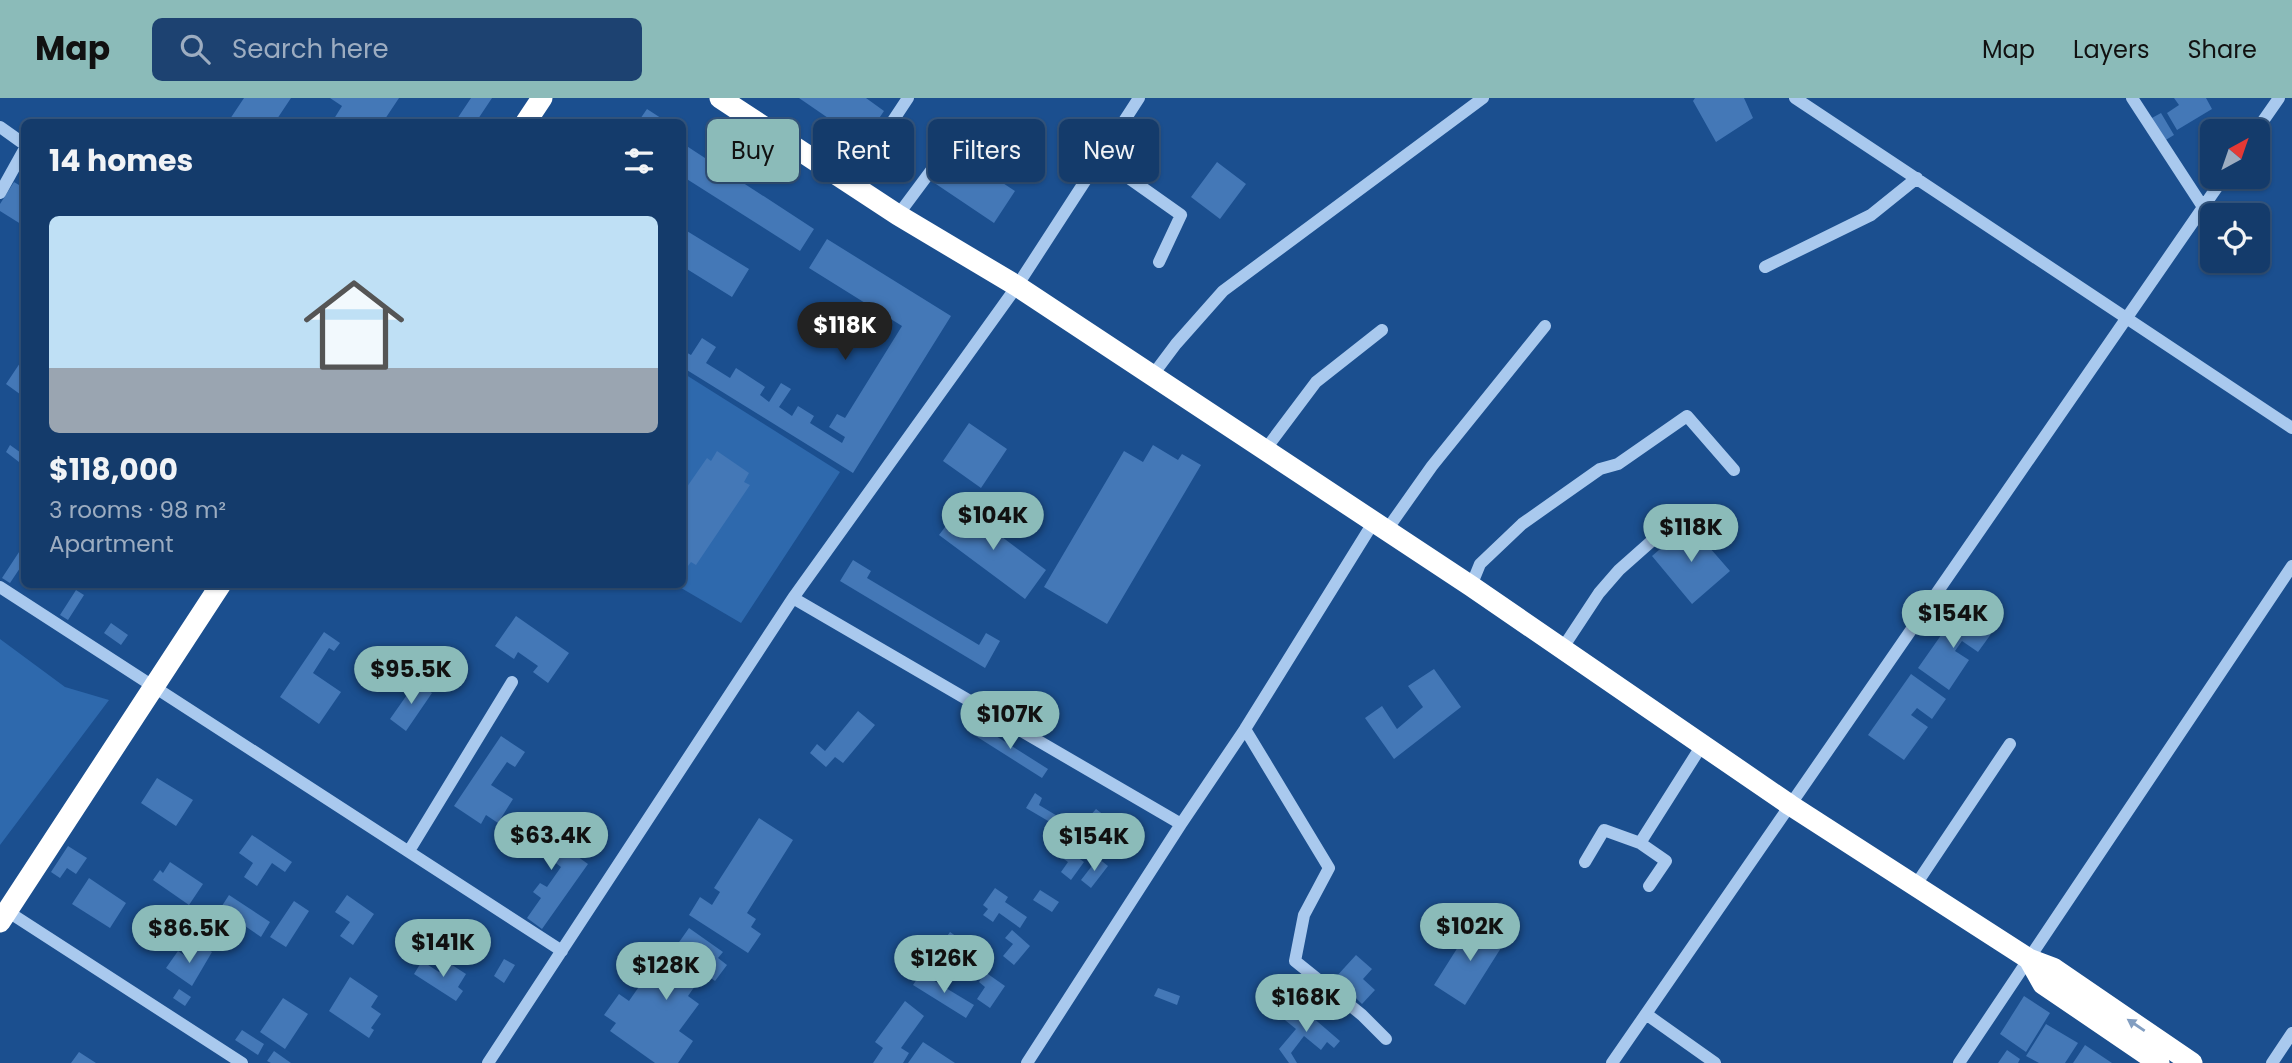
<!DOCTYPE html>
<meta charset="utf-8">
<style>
body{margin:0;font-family:Poppins,sans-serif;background:#1d4271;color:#f1f3f6;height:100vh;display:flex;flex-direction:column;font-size:26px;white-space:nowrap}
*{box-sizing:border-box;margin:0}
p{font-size:23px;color:#9dadc1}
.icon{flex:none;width:38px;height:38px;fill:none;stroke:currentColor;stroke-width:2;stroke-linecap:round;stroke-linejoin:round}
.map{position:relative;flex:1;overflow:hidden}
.panel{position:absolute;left:21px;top:21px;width:665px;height:469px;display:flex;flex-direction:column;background:#143b6b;border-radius:10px;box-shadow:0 2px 5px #0004,0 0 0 2px #33557e}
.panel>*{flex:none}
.top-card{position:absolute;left:707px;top:21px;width:665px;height:63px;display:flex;gap:14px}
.needle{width:46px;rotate:40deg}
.fabs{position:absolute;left:2200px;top:21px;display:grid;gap:14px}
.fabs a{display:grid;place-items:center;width:70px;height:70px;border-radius:10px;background:#143b6b;box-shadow:0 2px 5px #0004,0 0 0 2px #33557e;font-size:35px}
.price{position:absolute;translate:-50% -60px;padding:0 16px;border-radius:24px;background:#8bbbb9;color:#111;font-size:23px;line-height:46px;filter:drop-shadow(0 2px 4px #0008)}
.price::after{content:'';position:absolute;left:50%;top:42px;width:21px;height:16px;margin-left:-10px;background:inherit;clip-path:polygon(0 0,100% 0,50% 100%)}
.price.active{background:#222;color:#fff}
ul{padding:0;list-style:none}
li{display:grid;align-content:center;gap:14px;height:371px;padding:0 28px}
li span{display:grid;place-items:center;height:217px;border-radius:10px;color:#555}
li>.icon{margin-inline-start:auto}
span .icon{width:126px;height:126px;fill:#fffc;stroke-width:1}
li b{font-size:30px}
h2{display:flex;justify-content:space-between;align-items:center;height:84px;padding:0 28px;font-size:30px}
.chip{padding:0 24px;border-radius:10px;background:#143b6b;box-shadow:0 2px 5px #0004,0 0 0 2px #33557e;font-size:24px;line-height:63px}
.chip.active{background:#8bbbb9;color:#111}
header{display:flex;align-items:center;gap:42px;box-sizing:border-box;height:98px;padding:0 35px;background:#8bbbb9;color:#111}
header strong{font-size:33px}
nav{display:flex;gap:38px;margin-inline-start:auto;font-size:24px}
.search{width:490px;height:63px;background:#1d4271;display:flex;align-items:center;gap:18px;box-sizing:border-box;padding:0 24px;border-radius:10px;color:#9dadc1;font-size:26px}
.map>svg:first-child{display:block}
.green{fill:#2e69ad}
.building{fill:#4478b7}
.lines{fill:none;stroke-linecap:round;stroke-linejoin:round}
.minor{stroke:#a9c9ee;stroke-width:12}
.highway{stroke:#fff;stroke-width:21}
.oneway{fill:#829ec1}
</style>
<header>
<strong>Map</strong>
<div class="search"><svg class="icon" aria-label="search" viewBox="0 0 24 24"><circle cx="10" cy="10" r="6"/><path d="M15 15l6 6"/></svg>Search here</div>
<nav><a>Map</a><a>Layers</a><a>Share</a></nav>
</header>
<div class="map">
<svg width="2292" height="965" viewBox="0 0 2292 965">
<rect width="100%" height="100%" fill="#1b4f8f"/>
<path class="green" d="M 683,275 L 840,374 L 741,525 L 676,487 L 682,486 Z
M 0,541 L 65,589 L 109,602 L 0,747 Z"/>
<path class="building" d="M 244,0 L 291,0 L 275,24 L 228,24 Z
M 330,0 L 399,0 L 383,24 L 332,24 L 342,8 Z
M 471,0 L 492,0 L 476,24 L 455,24 Z
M 799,0 L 866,0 L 884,13 L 863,44 Z
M 1695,0 L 1744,0 L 1753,20 L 1716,44 L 1693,3 Z
M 2174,0 L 2206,0 L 2212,11 L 2177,32 L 2167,15 L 2179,7 Z
M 647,11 L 667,24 L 638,24 Z
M 2161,15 L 2174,37 L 2164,43 L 2150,21 Z
M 682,45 L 814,131 L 800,153 L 682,78 Z
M 951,51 L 1015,93 L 994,125 L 930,82 Z
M 1217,64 L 1246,86 L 1220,121 L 1191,99 Z
M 14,84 L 24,90 L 24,128 L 0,113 L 0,106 Z
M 682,130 L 749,171 L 732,199 L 682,168 Z
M 827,141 L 951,218 L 853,375 L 682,269 L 682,252 L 691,257 L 702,240 L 716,249 L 706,265 L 730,280 L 736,270 L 765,289 L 760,297 L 769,304 L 781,285 L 791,291 L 779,309 L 792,318 L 798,308 L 814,318 L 810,325 L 842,345 L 845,339 L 829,329 L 837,316 L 845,320 L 902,228 L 809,170 Z
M 24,259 L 24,299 L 6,286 Z
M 969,325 L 1007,351 L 981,390 L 943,363 Z
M 10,347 L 24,357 L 19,364 L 6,354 Z
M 1153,347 L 1178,362 L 1182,356 L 1201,367 L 1107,526 L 1044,489 L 1124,353 L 1143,364 Z
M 717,353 L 749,375 L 744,384 L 750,387 L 696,467 L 691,464 L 685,472 L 682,470 L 682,396 L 707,360 L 711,363 Z
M 961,408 L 1046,472 L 1025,501 L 939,437 Z
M 1689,426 L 1730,473 L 1692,506 L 1652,458 Z
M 21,451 L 24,453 L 24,464 L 10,485 L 2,480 Z
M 853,462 L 871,473 L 867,480 L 979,547 L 986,535 L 1000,543 L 985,570 L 840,483 Z
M 76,492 L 84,497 L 68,522 L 60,517 Z
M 1958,513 L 1991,536 L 1978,554 L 1962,543 L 1955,553 L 1969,562 L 1949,592 L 1918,570 Z
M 516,518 L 569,555 L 548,585 L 533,574 L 538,568 L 518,554 L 514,561 L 495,548 Z
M 111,525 L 128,537 L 121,547 L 104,535 Z
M 324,534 L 340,545 L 334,553 L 329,550 L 313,575 L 341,594 L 319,626 L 280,599 Z
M 1434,571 L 1461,609 L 1394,661 L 1365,620 L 1382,608 L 1397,631 L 1423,609 L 1408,588 Z
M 1911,576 L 1946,601 L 1932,621 L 1917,610 L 1911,617 L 1928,629 L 1904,662 L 1868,637 Z
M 416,584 L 432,595 L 406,633 L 390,621 Z
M 858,613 L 875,627 L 843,665 L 835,659 L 826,669 L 810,655 L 817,646 L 825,653 Z
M 977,626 L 1048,671 L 1042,680 L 971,635 Z
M 501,638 L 525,654 L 515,669 L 507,664 L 491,687 L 513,701 L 498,725 L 486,717 L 481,726 L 454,708 Z
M 157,680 L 193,702 L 176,728 L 141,705 Z
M 1035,695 L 1042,700 L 1039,707 L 1059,719 L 1055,727 L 1026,710 Z
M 1096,711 L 1113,724 L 1098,743 L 1086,734 L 1095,723 L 1089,719 Z
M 524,720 L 588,766 L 542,831 L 527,820 L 541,800 L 533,794 L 540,785 L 547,789 L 561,769 L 514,734 Z
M 759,720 L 793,742 L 747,815 L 756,821 L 751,829 L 761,836 L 748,855 L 689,817 L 700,799 L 712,807 L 720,794 L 714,790 Z
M 252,737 L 292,764 L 285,774 L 272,765 L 257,788 L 244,779 L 253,765 L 239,755 Z
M 68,748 L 87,760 L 76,776 L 67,770 L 60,780 L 51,774 Z
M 1066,751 L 1084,764 L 1071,782 L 1061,774 L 1068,764 L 1061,759 Z
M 1098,760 L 1108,768 L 1091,790 L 1081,782 Z
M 170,764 L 203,786 L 189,807 L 153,782 L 160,772 L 163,775 Z
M 89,780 L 126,805 L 110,830 L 72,806 Z
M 995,790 L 1008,799 L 1005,804 L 1027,819 L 1020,830 L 999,815 L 993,824 L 983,817 L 988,811 L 983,807 Z
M 1040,792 L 1059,804 L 1052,814 L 1033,802 Z
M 229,797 L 270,824 L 261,839 L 220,811 Z
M 347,797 L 374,816 L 353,847 L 340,838 L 350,824 L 335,814 Z
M 294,803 L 309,813 L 286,849 L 270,839 Z
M 1475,822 L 1506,842 L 1465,907 L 1434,887 Z
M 689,830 L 723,854 L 718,860 L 727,867 L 715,883 L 704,875 L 688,898 L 699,906 L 679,933 L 693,943 L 678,965 L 655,965 L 610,933 L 616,925 L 604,917 L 619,896 L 629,903 L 645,880 L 651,884 Z
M 1012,832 L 1030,848 L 1014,867 L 1003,858 L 1013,846 L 1005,840 Z
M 950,834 L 967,846 L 970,842 L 976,847 L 974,850 L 980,854 L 974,863 L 945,841 Z
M 201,847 L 212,854 L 192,888 L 166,870 L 178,853 L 191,862 Z
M 1356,857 L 1372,871 L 1363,881 L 1375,892 L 1362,906 L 1335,880 Z
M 504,861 L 515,867 L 504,885 L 494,878 Z
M 422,863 L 439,874 L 446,863 L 466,876 L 458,889 L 463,893 L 456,903 L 414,876 Z
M 985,874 L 1005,888 L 990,910 L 977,901 L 985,889 L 979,884 Z
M 921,875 L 974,907 L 966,920 L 913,887 Z
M 350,879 L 378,898 L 371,909 L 381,916 L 371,930 L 374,932 L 369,940 L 329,913 Z
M 1158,890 L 1180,898 L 1177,907 L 1154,898 Z
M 179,891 L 191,899 L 185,908 L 173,900 Z
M 2024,898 L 2050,915 L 2026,954 L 2000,936 Z
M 283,900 L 308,916 L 285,951 L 260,934 Z
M 905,903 L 924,918 L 901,950 L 909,955 L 903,965 L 873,965 L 883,950 L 875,944 Z
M 1285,912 L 1296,921 L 1304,912 L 1340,943 L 1334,950 L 1327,944 L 1321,952 L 1304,938 L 1291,955 L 1297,965 L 1289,965 L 1279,951 L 1296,931 L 1280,918 Z
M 2046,926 L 2078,945 L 2065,965 L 2039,965 L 2026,958 Z
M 242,932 L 264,946 L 258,957 L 235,942 Z
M 923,944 L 955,965 L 908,965 Z
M 2085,947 L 2112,965 L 2073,965 Z
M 2007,952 L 2020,961 L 2018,965 L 1998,965 Z
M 274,953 L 291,965 L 271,965 L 267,963 Z
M 79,954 L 96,965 L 71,965 Z"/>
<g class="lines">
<path class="minor" d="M 1795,0 L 2292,330
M 2132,0 L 2203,109
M 0,29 L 24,46
M 2256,33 L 2279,0
M 1099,59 L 1181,117 L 1159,164
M 851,86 L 908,0
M 0,95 L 24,52
M 898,117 L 962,31 L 1015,61
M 1765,169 L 1871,117 L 1917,80
M 1152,278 L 1176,246 L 1223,193 L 1483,0
M 1265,352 L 1316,284 L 1382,232
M 1386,433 L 1432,368 L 1545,228
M 1471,488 L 1480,466 L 1522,426 L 1600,371 L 1618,366 L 1687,318 L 1734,372
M 0,489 L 562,853
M 793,500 L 1181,726
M 1562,551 L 1599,495 L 1619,472 L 1681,417
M 1245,631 L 1329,770 L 1304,817 L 1295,863 L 1362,917 L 1386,941
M 1640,745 L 1702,647
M 409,753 L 512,584
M 1585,764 L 1604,732 L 1640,745 L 1666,763 L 1649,788
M 1915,788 L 2010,646
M 7,813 L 242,965
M 1646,916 L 1715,965
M 488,965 L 793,500 L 1017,188 L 1139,0
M 1027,965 L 1181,726 L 1245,631 L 1373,425
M 1612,965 L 2224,79
M 1959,965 L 2292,468
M 2272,965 L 2292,935"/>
<path class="highway" d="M 720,0 L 898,117 L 1017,188 L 1471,488 L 1790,707 L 2029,861 L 2053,870 L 2192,965
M 526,24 L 542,0
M 0,824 L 221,486
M 2029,861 L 2043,886 L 2159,965"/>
</g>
<defs><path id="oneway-solid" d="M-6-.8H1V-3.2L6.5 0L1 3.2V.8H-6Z" transform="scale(1.75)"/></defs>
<use class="oneway" href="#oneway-solid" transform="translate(2136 927) rotate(-146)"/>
</svg>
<div class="fabs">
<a><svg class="needle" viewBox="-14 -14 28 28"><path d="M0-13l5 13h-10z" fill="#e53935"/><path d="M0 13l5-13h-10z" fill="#9dadc1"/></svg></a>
<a><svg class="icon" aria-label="locate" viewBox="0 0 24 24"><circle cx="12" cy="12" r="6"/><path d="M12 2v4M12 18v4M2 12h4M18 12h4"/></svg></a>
</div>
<b class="price active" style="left:845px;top:264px">$118K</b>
<b class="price" style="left:993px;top:454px">$104K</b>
<b class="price" style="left:1691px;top:466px">$118K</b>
<b class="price" style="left:1953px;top:552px">$154K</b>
<b class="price" style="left:411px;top:608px">$95.5K</b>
<b class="price" style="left:1010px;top:653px">$107K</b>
<b class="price" style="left:551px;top:774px">$63.4K</b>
<b class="price" style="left:1094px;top:775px">$154K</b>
<b class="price" style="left:1470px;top:865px">$102K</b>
<b class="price" style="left:189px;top:867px">$86.5K</b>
<b class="price" style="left:443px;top:881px">$141K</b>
<b class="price" style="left:944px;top:897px">$126K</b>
<b class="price" style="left:666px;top:904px">$128K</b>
<b class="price" style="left:1306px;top:936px">$168K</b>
<div class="top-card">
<a class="chip active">Buy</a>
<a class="chip">Rent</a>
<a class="chip">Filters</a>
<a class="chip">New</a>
</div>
<section class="panel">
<h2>14 homes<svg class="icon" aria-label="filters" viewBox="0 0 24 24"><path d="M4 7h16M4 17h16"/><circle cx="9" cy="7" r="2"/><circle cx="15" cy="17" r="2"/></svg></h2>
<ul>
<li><span style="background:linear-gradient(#bfe0f5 70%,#9aa5b1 0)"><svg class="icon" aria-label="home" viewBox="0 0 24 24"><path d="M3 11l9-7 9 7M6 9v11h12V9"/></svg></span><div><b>$118,000</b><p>3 rooms · 98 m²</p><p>Apartment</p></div></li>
</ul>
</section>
</div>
